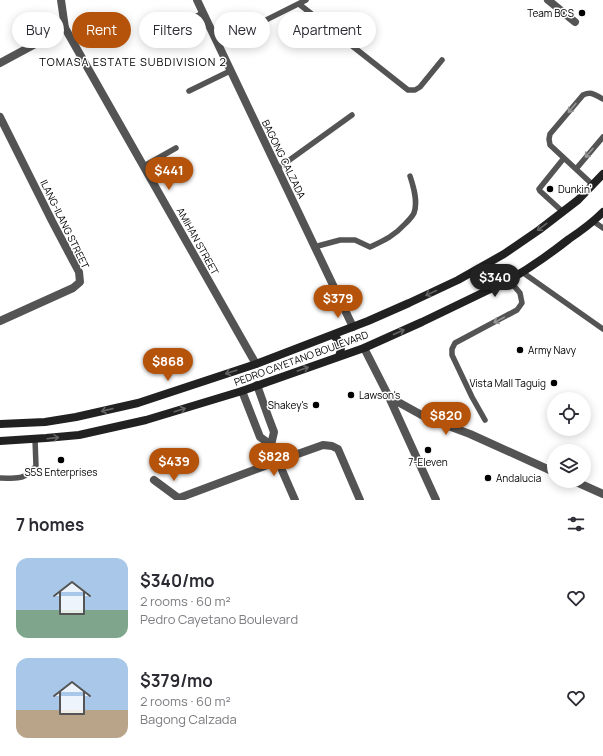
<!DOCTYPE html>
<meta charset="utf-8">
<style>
body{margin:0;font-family:Manrope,sans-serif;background:#f7f7f7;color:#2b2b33;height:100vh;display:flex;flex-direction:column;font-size:15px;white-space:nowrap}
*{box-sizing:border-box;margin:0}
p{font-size:13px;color:#7c7c81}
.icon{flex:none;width:22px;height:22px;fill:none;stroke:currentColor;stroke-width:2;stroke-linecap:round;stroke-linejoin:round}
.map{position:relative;height:500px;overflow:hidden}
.drawer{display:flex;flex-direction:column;background:#fff;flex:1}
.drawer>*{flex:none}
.hud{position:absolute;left:12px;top:12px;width:400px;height:36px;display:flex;gap:8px}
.fabs{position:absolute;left:547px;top:392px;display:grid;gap:8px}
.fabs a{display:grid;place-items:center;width:44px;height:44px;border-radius:50%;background:#fff;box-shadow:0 2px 10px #0003;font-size:20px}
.price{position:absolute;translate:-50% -34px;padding:0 9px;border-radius:14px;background:#b45309;color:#fff;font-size:13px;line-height:26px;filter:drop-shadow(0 1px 2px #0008)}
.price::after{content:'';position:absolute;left:50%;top:24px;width:12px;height:9px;margin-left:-6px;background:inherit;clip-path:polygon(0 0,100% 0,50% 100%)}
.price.current{background:#222;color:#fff}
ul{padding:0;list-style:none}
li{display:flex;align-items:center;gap:12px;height:100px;padding:0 16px}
li span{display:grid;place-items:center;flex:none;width:112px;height:80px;border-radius:12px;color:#555}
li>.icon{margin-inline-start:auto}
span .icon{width:48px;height:48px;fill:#fffc;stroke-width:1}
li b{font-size:17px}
h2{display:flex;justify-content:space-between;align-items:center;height:48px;padding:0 16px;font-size:17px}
.tag{padding:0 14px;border-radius:18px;background:#fff;box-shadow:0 2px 10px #0003;font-size:14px;line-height:36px}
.tag.current{background:#b45309;color:#fff}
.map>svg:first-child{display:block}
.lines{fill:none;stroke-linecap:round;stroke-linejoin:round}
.service{stroke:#545454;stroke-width:5.5}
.minor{stroke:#545454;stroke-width:8}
.tertiary{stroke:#545454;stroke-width:8}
.secondary{stroke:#212121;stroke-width:8}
.oneway{stroke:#989898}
.oneway2{stroke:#646464}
.poi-dot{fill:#000;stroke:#fff;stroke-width:1.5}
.labels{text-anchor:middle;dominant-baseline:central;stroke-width:3;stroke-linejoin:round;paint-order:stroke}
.poi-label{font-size:10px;fill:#000;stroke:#fff;text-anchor:start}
.street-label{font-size:10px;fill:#000;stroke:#fff}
.neighbourhood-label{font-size:11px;letter-spacing:1px;fill:#000;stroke:#fff}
</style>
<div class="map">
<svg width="603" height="500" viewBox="0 0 603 500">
<rect width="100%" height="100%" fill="#fff"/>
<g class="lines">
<path class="service" d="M 299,4 L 408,90 L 415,90 L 420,87 L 442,60
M 168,30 L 203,13
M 218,44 L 306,0
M 189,91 L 230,71
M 144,166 L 176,148
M 277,169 L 352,115
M 576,169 L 603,137
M 593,185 L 550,145 L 549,139 L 550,134 L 583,95 C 592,91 595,95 603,99
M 563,212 L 540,191 L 539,189 L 564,158
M 593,221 L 603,228
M 314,247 L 340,240 L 355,240 L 370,247 C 385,240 394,236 406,223 C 409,220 412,217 414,213 C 418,202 414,188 410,176
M 522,272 L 603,329
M 485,420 L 472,397 L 452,355 L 452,349 L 455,343 L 517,310 L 522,303 L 520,293 L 509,280
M 0,478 C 18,478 23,481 36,466 L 35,439"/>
<path class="minor" d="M 548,0 L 575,22
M 65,28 L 256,364
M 0,117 L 52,221 L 79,272 L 80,282 L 73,288 L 0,321
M 257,385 L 268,416 L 274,432 L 271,445
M 242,391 L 260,437 L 271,445 L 295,500
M 154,480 L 181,500
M 179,498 L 278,461 L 323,445 L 332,446 L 338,449 L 360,500"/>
<path class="tertiary" d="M 197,0 L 353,327
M 0,63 L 65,28 L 61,0
M 364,348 L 389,397 L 436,500
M 389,397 L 427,418 L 470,434 L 554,472
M 574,481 L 603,494"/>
<path class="secondary" d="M 333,335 C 341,342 343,346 339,356
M 0,424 L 45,422 L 76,417 L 138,403 L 256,364 L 368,321 L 409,303 L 458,280 L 504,254 L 539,230 L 578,200 L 603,174
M 0,441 L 46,438 L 79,435 L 146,420 L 242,391 L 364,348 L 422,322 L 509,280 C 530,268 550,254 569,239 C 581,231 593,222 603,212"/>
</g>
<defs><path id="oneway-shaft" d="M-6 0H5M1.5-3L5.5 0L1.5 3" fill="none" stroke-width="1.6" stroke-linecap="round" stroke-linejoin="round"/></defs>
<g class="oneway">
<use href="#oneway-shaft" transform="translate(572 108) rotate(130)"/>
<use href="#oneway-shaft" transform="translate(589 153) rotate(131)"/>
<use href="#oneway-shaft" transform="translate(499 320) rotate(152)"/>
</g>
<g class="oneway2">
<use href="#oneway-shaft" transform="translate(542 227) rotate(143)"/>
<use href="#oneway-shaft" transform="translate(431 293) rotate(155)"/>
<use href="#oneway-shaft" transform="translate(399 332) rotate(-24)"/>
<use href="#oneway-shaft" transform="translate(303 369) rotate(-19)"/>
<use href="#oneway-shaft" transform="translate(231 372) rotate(162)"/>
<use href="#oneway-shaft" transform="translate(107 410) rotate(167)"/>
<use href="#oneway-shaft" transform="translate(180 410) rotate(-17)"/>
<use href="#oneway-shaft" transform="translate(53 438) rotate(-7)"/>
</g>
<g class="poi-dot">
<circle cx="582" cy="13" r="4"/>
<circle cx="550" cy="189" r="4"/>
<circle cx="520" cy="350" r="4"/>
<circle cx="554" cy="383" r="4"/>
<circle cx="351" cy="395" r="4"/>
<circle cx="316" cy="405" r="4"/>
<circle cx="428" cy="450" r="4"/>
<circle cx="61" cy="460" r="4"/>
<circle cx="488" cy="478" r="4"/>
</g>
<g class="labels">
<g class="poi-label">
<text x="574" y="13" text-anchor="end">Team BCS</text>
<text x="558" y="189">Dunkin'</text>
<text x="528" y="350">Army Navy</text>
<text x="546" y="383" text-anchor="end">Vista Mall Taguig</text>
<text x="359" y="395">Lawson's</text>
<text x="308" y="405" text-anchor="end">Shakey's</text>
<text x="428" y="462" text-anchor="middle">7-Eleven</text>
<text x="61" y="472" text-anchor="middle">S5S Enterprises</text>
<text x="496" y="478">Andalucia</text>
</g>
<g class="street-label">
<text transform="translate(284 159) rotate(64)">BAGONG CALZADA</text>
<text transform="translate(65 224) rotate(64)">ILANG-ILANG STREET</text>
<text transform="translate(198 241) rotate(61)">AMIHAN STREET</text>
<text transform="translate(301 358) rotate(-20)">PEDRO CAYETANO BOULEVARD</text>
</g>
<g class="neighbourhood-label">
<text x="133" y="61">TOMASA ESTATE SUBDIVISION 2</text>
</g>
</g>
</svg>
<div class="fabs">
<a><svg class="icon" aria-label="locate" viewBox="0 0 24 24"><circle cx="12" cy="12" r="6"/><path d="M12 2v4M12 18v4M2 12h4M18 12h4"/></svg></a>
<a><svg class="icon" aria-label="layers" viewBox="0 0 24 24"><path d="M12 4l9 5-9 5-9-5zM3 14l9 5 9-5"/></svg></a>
</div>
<b class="price" style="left:169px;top:191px">$441</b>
<b class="price current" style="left:495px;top:298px">$340</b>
<b class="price" style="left:338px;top:319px">$379</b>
<b class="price" style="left:168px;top:382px">$868</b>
<b class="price" style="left:446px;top:436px">$820</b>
<b class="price" style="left:274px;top:477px">$828</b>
<b class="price" style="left:174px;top:482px">$439</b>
<div class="hud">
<a class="tag">Buy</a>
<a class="tag current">Rent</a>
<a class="tag">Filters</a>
<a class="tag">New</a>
<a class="tag">Apartment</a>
</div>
</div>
<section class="drawer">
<h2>7 homes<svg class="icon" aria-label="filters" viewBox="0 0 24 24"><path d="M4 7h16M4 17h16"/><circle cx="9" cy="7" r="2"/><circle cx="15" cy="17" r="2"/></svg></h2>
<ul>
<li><span style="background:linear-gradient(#a9c7e8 65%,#7fa58c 0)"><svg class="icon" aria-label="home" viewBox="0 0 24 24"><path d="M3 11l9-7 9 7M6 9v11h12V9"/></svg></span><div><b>$340/mo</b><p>2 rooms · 60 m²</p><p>Pedro Cayetano Boulevard</p></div><svg class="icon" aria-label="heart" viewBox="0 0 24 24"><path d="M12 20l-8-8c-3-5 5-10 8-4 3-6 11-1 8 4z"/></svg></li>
<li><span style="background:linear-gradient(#a9c7e8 65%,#b9a48a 0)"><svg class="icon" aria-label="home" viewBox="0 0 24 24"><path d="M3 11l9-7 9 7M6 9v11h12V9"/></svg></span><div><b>$379/mo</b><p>2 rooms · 60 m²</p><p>Bagong Calzada</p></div><svg class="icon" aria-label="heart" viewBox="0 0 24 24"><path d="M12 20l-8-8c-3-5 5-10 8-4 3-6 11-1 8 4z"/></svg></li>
</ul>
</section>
